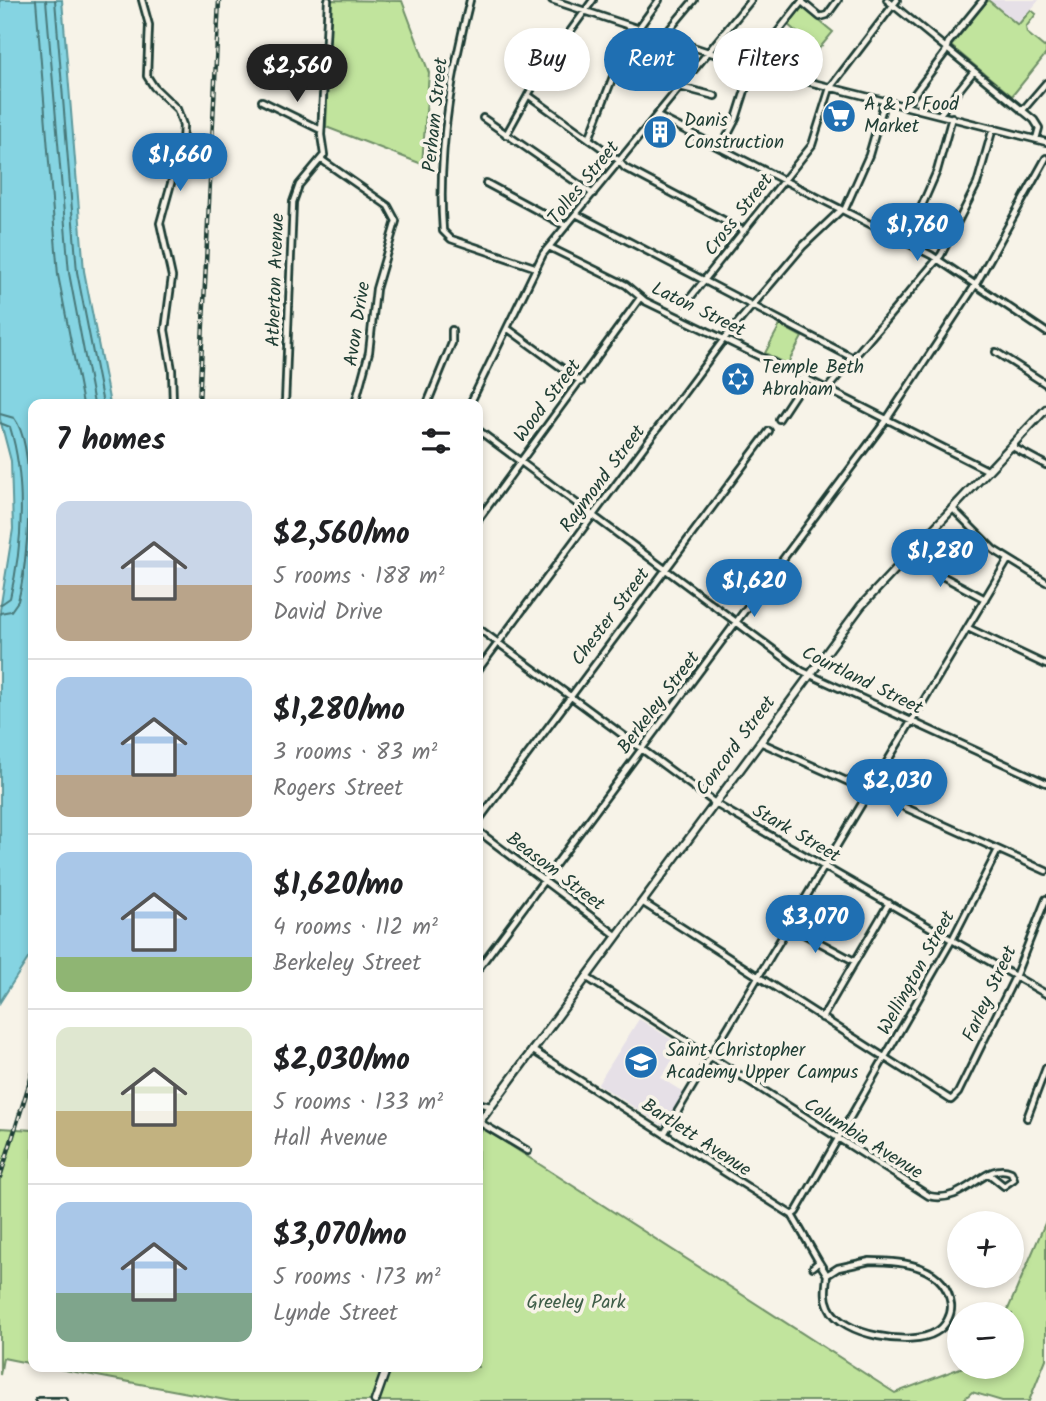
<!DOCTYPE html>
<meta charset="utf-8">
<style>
body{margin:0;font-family:Kalam,sans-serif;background:#f6f6f6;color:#202124;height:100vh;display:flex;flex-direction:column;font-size:26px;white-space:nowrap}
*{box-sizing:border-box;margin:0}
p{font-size:23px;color:#757577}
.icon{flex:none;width:38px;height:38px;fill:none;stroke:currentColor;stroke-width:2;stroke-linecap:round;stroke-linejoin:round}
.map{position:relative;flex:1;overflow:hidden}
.side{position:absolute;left:28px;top:399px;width:455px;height:973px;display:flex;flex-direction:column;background:#fff;border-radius:14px;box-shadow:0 4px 10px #0003}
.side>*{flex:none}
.guide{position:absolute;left:504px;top:28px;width:436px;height:63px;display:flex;gap:14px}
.buttons{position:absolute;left:947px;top:1211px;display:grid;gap:14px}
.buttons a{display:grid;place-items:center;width:77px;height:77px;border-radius:50%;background:#fff;box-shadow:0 4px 10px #0003;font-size:35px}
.price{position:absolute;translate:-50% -60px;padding:0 16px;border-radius:24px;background:#1f6fb2;color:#fff;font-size:23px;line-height:46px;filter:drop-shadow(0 2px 4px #0008)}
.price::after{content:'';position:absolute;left:50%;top:42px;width:21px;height:16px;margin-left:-10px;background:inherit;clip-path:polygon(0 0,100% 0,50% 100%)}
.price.on{background:#222;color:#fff}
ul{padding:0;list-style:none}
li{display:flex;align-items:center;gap:21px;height:175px;padding:0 28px}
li+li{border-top:2px solid #e0e0e0}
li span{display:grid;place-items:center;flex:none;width:196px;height:140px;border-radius:14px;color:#555}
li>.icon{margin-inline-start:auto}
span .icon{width:84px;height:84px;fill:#fffc;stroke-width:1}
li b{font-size:30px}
h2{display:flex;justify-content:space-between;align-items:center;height:84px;padding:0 28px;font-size:30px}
.pill{padding:0 24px;border-radius:32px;background:#fff;box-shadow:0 4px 10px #0003;font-size:24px;line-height:63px}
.pill.on{background:#1f6fb2;color:#fff}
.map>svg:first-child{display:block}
.built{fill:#e6e0e7}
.green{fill:#c1e49d;stroke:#709068;stroke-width:2}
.water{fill:#85d4e2;stroke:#5c989c;stroke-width:2}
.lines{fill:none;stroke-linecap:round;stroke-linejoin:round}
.shore{stroke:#48797a;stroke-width:2}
.minor-casing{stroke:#1f3d34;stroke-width:10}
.secondary-casing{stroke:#1f3d34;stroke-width:11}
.minor{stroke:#f7f3e8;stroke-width:4.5}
.secondary{stroke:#f7f3e8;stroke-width:6}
.rail-casing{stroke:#1f3d34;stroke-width:4.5}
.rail{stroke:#f7f3e8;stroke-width:2;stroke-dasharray:5;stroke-linecap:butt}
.labels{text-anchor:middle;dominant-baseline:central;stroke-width:7;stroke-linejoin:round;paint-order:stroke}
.poi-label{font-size:19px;fill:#1f3d34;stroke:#f7f3e8;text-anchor:start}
.street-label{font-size:19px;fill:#1f3d34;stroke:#f7f3e8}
.park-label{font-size:19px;fill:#3f5e49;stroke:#f7f3e8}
</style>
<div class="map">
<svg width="1046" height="1401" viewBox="0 0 1046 1401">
<rect width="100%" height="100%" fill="#f7f3e8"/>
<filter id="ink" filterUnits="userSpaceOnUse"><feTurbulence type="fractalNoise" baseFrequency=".0143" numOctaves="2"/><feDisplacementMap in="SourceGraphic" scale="14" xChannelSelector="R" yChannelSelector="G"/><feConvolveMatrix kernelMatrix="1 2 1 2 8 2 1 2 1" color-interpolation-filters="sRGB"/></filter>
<g filter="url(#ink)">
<path class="built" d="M 988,0 L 1039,0 L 1018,25 Z
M 639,1019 L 682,1046 L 661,1078 L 686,1094 L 665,1127 L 598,1084 Z"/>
<path class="green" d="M 331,0 L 402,1 L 429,73 L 422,164 L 326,127 Z
M 988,0 L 1018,25 L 1031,10 L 1036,14 L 1026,27 L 1027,33 L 1044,47 L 1046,46 L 1046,54 L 1012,96 L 951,46 Z
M 801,6 L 833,32 L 818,50 L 787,24 Z
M 780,325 L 802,337 L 787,365 L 765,353 Z
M 0,1128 L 33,1130 L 33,1364 L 3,1358 L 0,1375 Z
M 483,1128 L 895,1393 L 963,1367 L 1012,1367 L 1012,1314 L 1006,1314 L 1046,1221 L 1046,1359 L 1029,1401 L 1002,1401 L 972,1392 L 962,1401 L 231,1401 L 49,1367 L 478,1367 L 478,1138 Z"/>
<path class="water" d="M 0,0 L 62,0 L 84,271 L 110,404 L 33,404 L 33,951 L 0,1002 L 0,610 L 13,529 L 11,461 L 0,419 Z"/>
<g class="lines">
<path class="shore" d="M 36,0 L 58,275 L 83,404
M 46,0 L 69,273 L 94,404
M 55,0 L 77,272 L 103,404
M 0,414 L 14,418 C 38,449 28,564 18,601 L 11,611 L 0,613
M 0,423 L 10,427 C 26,479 23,546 10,598 L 0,605"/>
<g class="minor-casing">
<path id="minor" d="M 142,0 L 149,25 L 147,76 L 154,87 L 177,109 L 183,125 L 182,144 L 160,223 L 172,277 L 165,330 L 172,370 L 173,404
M 470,0 C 451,74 437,155 443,231 L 451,239 L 534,267
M 552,0 L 762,70 L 1046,142
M 887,0 L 1034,120 L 1039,128 L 1036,139
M 802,2 L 820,17 L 827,15 L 838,0
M 638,29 L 659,0
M 663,37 L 694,0
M 680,87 L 715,96
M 528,95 L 617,159 L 625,168 L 744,231
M 262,101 L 321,130
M 906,105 L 945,53 L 948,43 L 983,0
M 1022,111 L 1046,83
M 940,114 L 974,71
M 657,116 L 931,255 L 1046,332
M 483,118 L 593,194
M 506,135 L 542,70 L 593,0
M 589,139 L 632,27
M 721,148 L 736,119 L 754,62 L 803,0
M 322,160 L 388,206 L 396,221 L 376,289 L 369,352 L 355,404
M 486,183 L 566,226
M 844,211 L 869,155 L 885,100
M 576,214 L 853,358
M 906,242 L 937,171 L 952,117
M 549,247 L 626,285 L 645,301 L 827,389 L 987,470
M 686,303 L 812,145 L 830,88 L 897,0
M 507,328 L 581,382
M 996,352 L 1046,384
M 827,389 L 941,255 L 977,184 L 993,128
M 285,404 L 293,202 L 299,185 L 324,155 L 321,135 L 328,0
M 427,404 L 452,343 L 452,330
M 470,404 L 543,254 L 751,0
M 779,419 L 806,378
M 478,430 L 802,671 L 1046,783
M 1011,446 L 1046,465
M 952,508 L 994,550 L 1046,582
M 478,520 L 640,298
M 907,557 L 985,599
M 478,628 L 719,806 L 1046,994
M 968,628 L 1046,665
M 478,670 L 724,339 L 803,246 L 841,210
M 760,742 L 1046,871
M 478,821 L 769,431
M 478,831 L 616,935
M 642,902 L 951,1100 L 958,1093 L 1015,977 L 1046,899
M 789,926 L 854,961
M 478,969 L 885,422 L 976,284 L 1046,158
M 586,977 L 929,1196 C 966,1205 985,1160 1011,1172 L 1014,1179 L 1004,1186 L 989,1174
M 822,1018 L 889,903
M 532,1050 L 792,1215 L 819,1262 L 813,1267
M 478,1103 L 490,1106
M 1027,1118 L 1046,1068
M 479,1122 L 528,1151
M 664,1134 L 1008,560
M 792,1215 L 796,1212 L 952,940 L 998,850
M 870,1261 C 902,1261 946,1265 951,1305 C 952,1315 945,1327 936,1332 C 912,1347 841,1336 829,1307 C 824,1297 826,1286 827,1275 L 838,1268 Z
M 819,1262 L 827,1275
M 39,1401 L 64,1401"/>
</g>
<g class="secondary-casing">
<path id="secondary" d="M 478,1124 L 861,606 L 1046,409
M 375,1401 L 387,1367"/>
</g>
<use href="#minor" class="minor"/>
<use href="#secondary" class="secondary"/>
<g class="rail-casing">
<path id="rail" d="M 199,404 L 219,0
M 0,1177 L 33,1072"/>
</g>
<use href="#rail" class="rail"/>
</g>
</g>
<defs>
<g id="supermarket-disc" transform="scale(1.75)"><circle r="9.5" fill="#1f6fb2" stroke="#f7f3e8"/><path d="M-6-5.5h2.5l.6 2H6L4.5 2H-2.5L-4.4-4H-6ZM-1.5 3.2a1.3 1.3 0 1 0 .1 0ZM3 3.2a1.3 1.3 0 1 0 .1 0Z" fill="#fff"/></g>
<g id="building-disc" transform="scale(1.75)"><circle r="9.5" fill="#1f6fb2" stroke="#f7f3e8"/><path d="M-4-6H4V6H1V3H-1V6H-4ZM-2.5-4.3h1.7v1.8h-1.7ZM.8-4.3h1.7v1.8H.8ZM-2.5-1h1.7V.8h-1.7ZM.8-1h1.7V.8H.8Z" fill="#fff"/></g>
<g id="synagogue-disc" transform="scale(1.75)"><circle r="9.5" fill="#1f6fb2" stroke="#f7f3e8"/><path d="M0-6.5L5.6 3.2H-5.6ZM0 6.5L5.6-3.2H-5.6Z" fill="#fff"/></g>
<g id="school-disc" transform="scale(1.75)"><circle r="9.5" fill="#1f6fb2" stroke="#f7f3e8"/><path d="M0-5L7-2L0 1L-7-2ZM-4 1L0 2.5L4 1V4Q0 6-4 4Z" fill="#fff"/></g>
</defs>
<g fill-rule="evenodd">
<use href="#supermarket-disc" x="839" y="116"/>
<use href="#building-disc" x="660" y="132"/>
<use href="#synagogue-disc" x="738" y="379"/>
<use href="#school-disc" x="641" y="1062"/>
</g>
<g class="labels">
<g class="poi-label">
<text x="864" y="105">A &amp; P Food<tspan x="864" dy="22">Market</tspan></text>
<text x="684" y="121">Danis<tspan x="684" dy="22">Construction</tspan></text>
<text x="762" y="368">Temple Beth<tspan x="762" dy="22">Abraham</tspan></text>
<text x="666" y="1051">Saint Christopher<tspan x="666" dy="22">Academy Upper Campus</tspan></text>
</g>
<g class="street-label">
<text transform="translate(436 115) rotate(-84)">Perham Street</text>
<text transform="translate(584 183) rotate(-51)">Tolles Street</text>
<text transform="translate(739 215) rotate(-52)">Cross Street</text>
<text transform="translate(276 280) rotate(-88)">Atherton Avenue</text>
<text transform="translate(698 310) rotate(26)">Laton Street</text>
<text transform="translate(358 324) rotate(-81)">Avon Drive</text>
<text transform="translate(548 401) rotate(-53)">Wood Street</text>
<text transform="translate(603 479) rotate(-53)">Raymond Street</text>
<text transform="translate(611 617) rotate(-53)">Chester Street</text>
<text transform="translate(862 681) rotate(26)">Courtland Street</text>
<text transform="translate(659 703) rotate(-53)">Berkeley Street</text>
<text transform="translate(736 746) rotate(-53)">Concord Street</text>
<text transform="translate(796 834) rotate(30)">Stark Street</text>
<text transform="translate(555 872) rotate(37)">Beasom Street</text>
<text transform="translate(917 973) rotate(-61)">Wellington Street</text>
<text transform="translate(990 994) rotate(-65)">Farley Street</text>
<text transform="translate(696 1138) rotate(33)">Bartlett Avenue</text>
<text transform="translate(863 1139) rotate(32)">Columbia Avenue</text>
</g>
<g class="park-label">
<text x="576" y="1303">Greeley Park</text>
</g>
</g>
</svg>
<div class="buttons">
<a>+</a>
<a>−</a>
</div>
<b class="price on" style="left:297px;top:104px">$2,560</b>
<b class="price" style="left:180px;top:193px">$1,660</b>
<b class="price" style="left:917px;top:263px">$1,760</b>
<b class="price" style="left:940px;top:589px">$1,280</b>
<b class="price" style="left:754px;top:619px">$1,620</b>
<b class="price" style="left:897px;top:819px">$2,030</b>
<b class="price" style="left:815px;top:955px">$3,070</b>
<div class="guide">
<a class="pill">Buy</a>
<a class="pill on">Rent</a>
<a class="pill">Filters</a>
</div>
<section class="side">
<h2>7 homes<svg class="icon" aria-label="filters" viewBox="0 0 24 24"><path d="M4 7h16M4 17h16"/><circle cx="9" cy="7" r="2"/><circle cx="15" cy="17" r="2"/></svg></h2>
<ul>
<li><span style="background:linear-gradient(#c9d6e8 60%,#b9a48a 0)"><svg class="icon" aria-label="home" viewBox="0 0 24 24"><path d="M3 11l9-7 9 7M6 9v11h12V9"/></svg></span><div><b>$2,560/mo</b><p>5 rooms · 188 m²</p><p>David Drive</p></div></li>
<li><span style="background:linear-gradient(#a9c7e8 70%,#b9a48a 0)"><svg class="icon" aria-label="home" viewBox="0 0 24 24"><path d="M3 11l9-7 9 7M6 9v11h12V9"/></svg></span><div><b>$1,280/mo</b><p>3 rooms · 83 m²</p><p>Rogers Street</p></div></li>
<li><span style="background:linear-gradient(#a9c7e8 75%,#8fb573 0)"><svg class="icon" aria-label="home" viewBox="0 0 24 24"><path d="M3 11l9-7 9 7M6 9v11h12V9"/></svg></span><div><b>$1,620/mo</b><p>4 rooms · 112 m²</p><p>Berkeley Street</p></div></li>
<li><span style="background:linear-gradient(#dfe7d0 60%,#c2b280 0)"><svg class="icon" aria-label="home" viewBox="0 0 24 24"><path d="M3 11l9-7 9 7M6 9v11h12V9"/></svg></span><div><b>$2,030/mo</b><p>5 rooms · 133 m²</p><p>Hall Avenue</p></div></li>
<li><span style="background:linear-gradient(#a9c7e8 65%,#7fa58c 0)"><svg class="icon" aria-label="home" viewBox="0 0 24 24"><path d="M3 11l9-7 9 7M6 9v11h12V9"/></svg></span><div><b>$3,070/mo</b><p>5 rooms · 173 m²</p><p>Lynde Street</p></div></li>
</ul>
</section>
</div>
